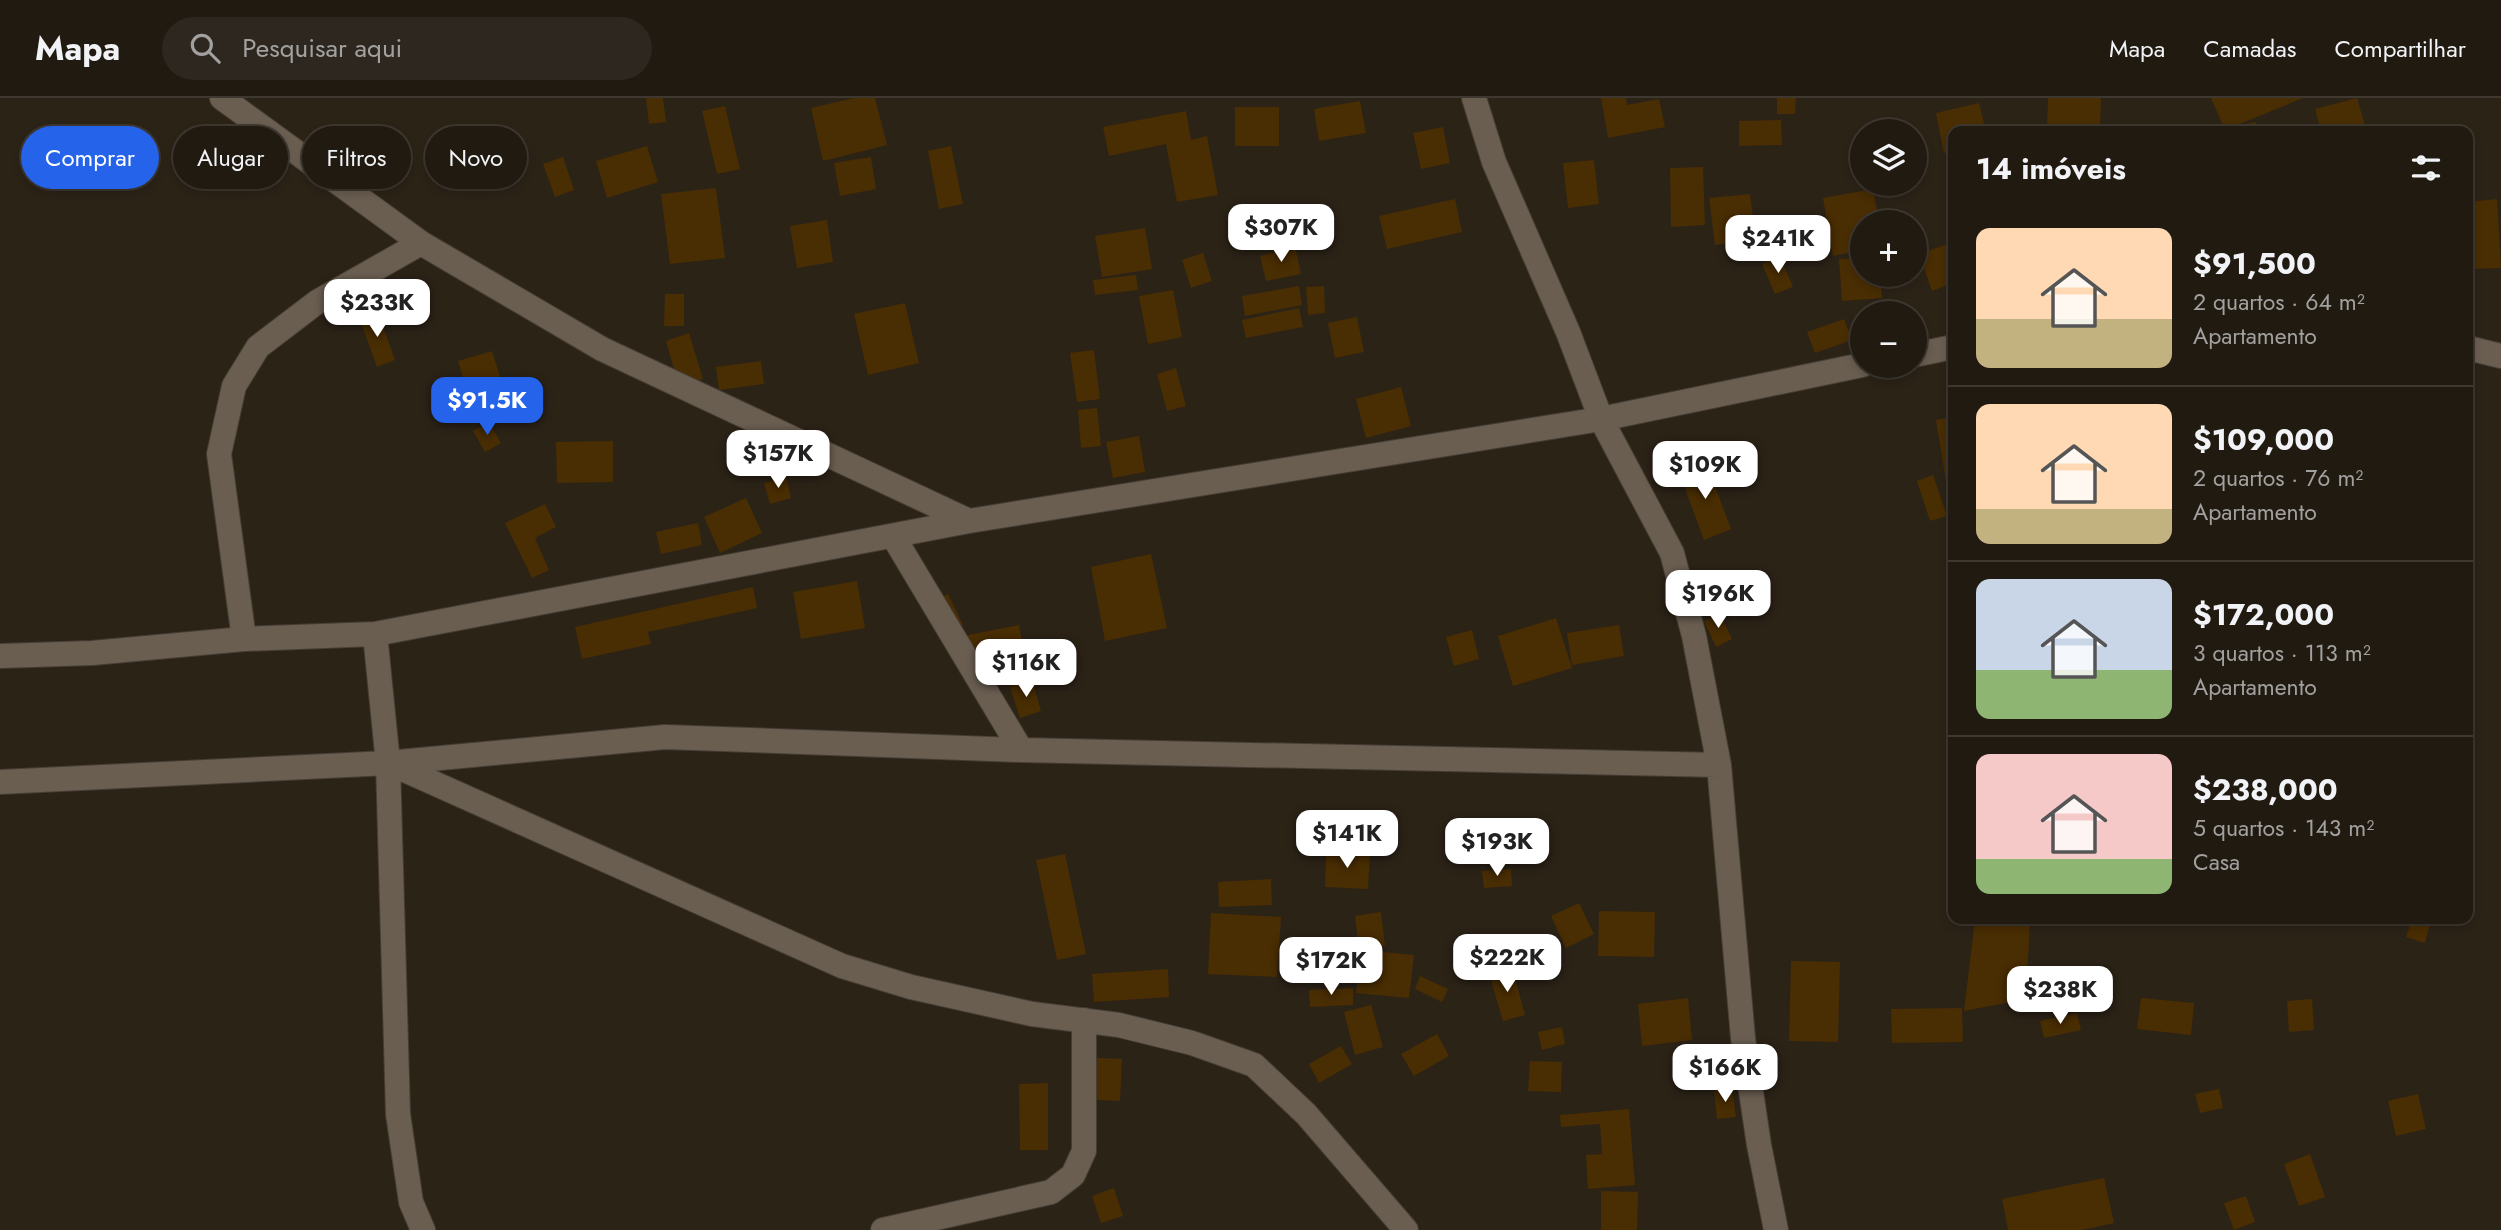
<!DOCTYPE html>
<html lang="pt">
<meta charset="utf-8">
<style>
body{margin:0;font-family:Jost,sans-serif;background:#2d271f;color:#f1f3f6;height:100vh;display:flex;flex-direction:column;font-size:26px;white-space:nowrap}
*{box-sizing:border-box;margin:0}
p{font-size:23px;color:#a2a19f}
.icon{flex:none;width:38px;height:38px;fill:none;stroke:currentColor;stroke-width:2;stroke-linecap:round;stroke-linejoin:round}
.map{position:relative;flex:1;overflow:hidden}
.sheet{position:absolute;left:1948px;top:28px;width:525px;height:798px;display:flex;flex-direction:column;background:#211a11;border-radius:14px;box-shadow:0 4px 10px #0003,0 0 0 2px #3e3831}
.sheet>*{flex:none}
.banner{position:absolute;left:21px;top:28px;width:665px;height:63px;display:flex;gap:14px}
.controls{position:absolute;left:1850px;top:21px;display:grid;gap:14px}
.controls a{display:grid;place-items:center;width:77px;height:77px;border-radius:50%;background:#211a11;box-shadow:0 4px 10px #0003,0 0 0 2px #3e3831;font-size:35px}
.price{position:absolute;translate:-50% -60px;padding:0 16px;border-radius:14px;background:#fff;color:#222;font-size:23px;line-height:46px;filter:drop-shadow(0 2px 4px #0008)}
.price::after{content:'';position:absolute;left:50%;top:42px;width:21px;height:16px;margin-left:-10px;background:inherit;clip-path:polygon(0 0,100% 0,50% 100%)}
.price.active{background:#2563eb;color:#fff}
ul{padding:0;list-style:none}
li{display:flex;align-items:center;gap:21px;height:175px;padding:0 28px}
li+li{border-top:2px solid #3e3831}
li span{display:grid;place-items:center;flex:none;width:196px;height:140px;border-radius:14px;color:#555}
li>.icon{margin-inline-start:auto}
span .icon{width:84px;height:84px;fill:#fffc;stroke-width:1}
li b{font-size:30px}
h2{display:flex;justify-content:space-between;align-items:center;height:84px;padding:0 28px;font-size:30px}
.chip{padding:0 24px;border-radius:32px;background:#211a11;box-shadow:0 4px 10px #0003,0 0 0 2px #3e3831;font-size:24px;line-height:63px}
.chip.active{background:#2563eb;color:#fff}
header{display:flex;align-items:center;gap:42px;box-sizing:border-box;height:98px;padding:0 35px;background:#211a11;border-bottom:2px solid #3e3831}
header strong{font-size:33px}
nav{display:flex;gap:38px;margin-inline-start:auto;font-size:24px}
.search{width:490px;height:63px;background:#2d271f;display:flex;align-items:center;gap:18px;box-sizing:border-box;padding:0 24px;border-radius:38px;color:#a2a19f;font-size:26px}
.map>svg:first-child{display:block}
.building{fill:#492d03}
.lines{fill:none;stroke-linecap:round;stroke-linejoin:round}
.minor-casing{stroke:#463e35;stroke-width:26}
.minor{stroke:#6a5e51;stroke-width:24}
</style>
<header>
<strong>Mapa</strong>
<div class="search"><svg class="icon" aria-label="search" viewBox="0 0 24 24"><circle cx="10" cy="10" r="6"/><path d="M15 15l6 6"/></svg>Pesquisar aqui</div>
<nav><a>Mapa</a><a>Camadas</a><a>Compartilhar</a></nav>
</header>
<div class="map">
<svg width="2501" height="1132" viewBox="0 0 2501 1132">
<rect width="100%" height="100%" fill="#2c2317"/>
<path class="building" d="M 646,0 L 663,0 L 666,24 L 649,26 Z
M 854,0 L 875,0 L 887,47 L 823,63 L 811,10 Z
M 1601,0 L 1626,0 L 1627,7 L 1659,1 L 1665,29 L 1608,40 Z
M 1777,0 L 1796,0 L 1795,16 L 1777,16 Z
M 2048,0 L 2101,0 L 2100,33 L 2047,33 Z
M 2211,0 L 2303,0 L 2237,27 L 2256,24 L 2258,33 L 2232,33 L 2231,30 L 2225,32 Z
M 2357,0 L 2365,27 L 2344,33 L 2321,33 L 2315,11 Z
M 1360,3 L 1366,35 L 1319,43 L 1314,11 Z
M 1979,5 L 1986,33 L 1953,33 L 1953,53 L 1944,55 L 1936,15 Z
M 725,8 L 740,71 L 717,76 L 702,13 Z
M 1235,9 L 1279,9 L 1279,48 L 1235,48 Z
M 1186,13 L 1191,42 L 1207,38 L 1218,97 L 1177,104 L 1166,46 L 1109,58 L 1103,29 Z
M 1781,22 L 1782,47 L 1739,48 L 1739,23 Z
M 1443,29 L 1450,65 L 1421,71 L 1413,35 Z
M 647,48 L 658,84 L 607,100 L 596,63 Z
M 951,48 L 963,106 L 939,111 L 928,53 Z
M 563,59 L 574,92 L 555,99 L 543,66 Z
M 871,59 L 876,91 L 840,98 L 834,65 Z
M 1594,62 L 1599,106 L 1568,110 L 1563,65 Z
M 1703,69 L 1705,127 L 1671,129 L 1670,70 Z
M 716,90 L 725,160 L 670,166 L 661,96 Z
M 1873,91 L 1879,124 L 1862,124 L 1862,152 L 1833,158 L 1823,100 Z
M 1750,96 L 1756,142 L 1715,147 L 1709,100 Z
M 1455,101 L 1462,134 L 1387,151 L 1379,118 Z
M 2497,101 L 2501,170 L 2472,171 L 2468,104 Z
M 827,122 L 833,164 L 797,170 L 790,128 Z
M 1145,130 L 1152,171 L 1102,179 L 1095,138 Z
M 1823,130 L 1828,151 L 1802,158 L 1797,136 Z
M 1953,144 L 1953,185 L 1932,193 L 1919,156 Z
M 1295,149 L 1301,176 L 1266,183 L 1260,158 Z
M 1203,155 L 1212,183 L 1191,190 L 1182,162 Z
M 1780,158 L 1793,189 L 1775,196 L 1762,166 Z
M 1862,160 L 1862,177 L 1880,177 L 1882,200 L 1842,203 L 1839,161 Z
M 1136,177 L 1138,192 L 1095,197 L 1093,182 Z
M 1299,188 L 1302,207 L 1245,218 L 1242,198 Z
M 1324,188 L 1325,215 L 1308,217 L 1306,189 Z
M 1173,192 L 1182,239 L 1148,246 L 1139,198 Z
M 665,196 L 684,196 L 684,228 L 664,228 Z
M 905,205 L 919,265 L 868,277 L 854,216 Z
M 1907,205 L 1908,215 L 1893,215 L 1893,206 Z
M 1299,210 L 1303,229 L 1246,240 L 1242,222 Z
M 377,212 L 395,262 L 377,269 L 359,219 Z
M 1357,219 L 1364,254 L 1335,260 L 1328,225 Z
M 1844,221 L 1852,242 L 1815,255 L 1807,234 Z
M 689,235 L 703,281 L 679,288 L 666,243 Z
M 1094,252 L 1100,301 L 1077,304 L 1070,255 Z
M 492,253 L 507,302 L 473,313 L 458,263 Z
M 761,263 L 764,286 L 719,292 L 716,269 Z
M 1176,270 L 1186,308 L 1167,313 L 1157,276 Z
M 1401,289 L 1411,328 L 1366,340 L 1356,301 Z
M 1097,310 L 1101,348 L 1081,350 L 1078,312 Z
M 1953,319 L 1953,406 L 1950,407 L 1936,322 Z
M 489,324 L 501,345 L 485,354 L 473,333 Z
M 1139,338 L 1145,374 L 1113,380 L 1106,344 Z
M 613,343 L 613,384 L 557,385 L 556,344 Z
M 1706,364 L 1731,431 L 1704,442 L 1679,374 Z
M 1933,377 L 1947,418 L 1930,423 L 1917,383 Z
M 786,379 L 791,400 L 770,406 L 764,385 Z
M 746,400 L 762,435 L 720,455 L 704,419 Z
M 545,406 L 556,429 L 535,440 L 549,472 L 532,480 L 505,425 Z
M 698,425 L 702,447 L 661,456 L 656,434 Z
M 1151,456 L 1167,530 L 1105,543 L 1091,469 Z
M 857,483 L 865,530 L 801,541 L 793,494 Z
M 753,489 L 757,510 L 648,534 L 651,546 L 582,561 L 575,529 Z
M 948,496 L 963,527 L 945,537 L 929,506 Z
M 1720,516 L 1732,541 L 1716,549 L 1704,523 Z
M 1556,520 L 1572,570 L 1513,588 L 1498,538 Z
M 1019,527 L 1026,564 L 970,575 L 963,538 Z
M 1619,527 L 1624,558 L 1572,567 L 1567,535 Z
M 1472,532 L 1479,561 L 1454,568 L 1446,539 Z
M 1032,582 L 1041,613 L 1020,620 L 1010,589 Z
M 1326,754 L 1370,756 L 1368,791 L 1325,789 Z
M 1065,756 L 1086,856 L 1057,862 L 1036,762 Z
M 1511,771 L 1512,788 L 1484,790 L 1482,773 Z
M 1271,781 L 1272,807 L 1219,809 L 1218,784 Z
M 1579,805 L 1594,836 L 1566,850 L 1551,818 Z
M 1599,813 L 1655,814 L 1654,859 L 1598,858 Z
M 1381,814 L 1385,848 L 1359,851 L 1355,818 Z
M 1211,815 L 1281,819 L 1277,879 L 1208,876 Z
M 1975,821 L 2030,821 L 2026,901 L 1964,913 Z
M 2173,821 L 2212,821 L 2212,825 L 2173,825 Z
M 2412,821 L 2431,822 L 2425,845 L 2406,839 Z
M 1361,852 L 1414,857 L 1409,900 L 1356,895 Z
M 1791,863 L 1840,864 L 1838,944 L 1789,943 Z
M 1512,869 L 1525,917 L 1503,923 L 1489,875 Z
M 1168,871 L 1169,899 L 1094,904 L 1092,876 Z
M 1420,878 L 1448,891 L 1442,904 L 1415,891 Z
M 1353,890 L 1353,907 L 1310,909 L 1309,892 Z
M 1688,900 L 1692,942 L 1642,948 L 1638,906 Z
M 2141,900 L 2194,905 L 2191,937 L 2137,931 Z
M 2312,901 L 2314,932 L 2289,934 L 2287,903 Z
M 1371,907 L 1383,949 L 1355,957 L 1344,914 Z
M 1962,910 L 1963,944 L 1892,945 L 1891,911 Z
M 2077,915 L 2081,932 L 2044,940 L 2040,923 Z
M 1562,929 L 1565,946 L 1542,952 L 1538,934 Z
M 1437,936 L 1449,958 L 1414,978 L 1401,956 Z
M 1341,948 L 1352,966 L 1319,985 L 1309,966 Z
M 1081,959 L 1122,961 L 1120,1003 L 1079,1001 Z
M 1530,963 L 1562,964 L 1561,994 L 1528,993 Z
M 1048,985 L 1048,1052 L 1020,1052 L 1019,986 Z
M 1732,991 L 1736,1019 L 1717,1021 L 1714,993 Z
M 2219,991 L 2223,1010 L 2200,1015 L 2195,996 Z
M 2418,996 L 2426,1031 L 2396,1038 L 2388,1003 Z
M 1629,1011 L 1635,1087 L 1588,1091 L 1586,1057 L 1602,1056 L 1600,1026 L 1561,1029 L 1560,1017 Z
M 2310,1056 L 2325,1099 L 2299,1108 L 2284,1066 Z
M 2104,1080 L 2114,1125 L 2082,1132 L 2008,1132 L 2002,1101 Z
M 1114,1090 L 1123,1118 L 1101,1125 L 1092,1098 Z
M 1601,1093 L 1638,1094 L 1637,1132 L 1601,1132 Z
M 2246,1098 L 2255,1124 L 2234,1132 L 2224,1105 Z"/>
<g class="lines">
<g class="minor-casing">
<path id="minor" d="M 222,0 L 421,145 L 602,251 L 969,423
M 1474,0 L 1494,64 L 1568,234 L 1601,321 L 1672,455 L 1694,538 L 1719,667 L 1743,940 L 1759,1047 L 1776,1132
M 2468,250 L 2501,258
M 1914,257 L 1953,249
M 893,438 L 1021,652
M 375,536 L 388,665 L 398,1016 L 411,1104 L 423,1132
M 244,541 L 219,356 L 234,288 L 258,249 L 317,204 L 421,145
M 0,558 L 92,555 L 244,541 L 375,536 L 969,423 L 1601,321 L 1862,267
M 389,665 L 842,868 L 911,889 L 1032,916 L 1119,927 L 1192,945 L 1254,967 L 1306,1016 L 1406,1132
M 0,684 L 388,665 L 665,639 L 1021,652 L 1719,667
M 883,1132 L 1051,1094 L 1073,1077 L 1084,1053 L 1084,922"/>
</g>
<use href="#minor" class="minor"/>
</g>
</svg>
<div class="controls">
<a><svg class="icon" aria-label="layers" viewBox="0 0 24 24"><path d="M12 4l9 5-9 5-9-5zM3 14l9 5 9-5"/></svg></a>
<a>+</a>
<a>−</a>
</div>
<b class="price" style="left:1281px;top:166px">$307K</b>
<b class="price" style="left:1778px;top:177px">$241K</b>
<b class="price" style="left:377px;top:241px">$233K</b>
<b class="price active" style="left:487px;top:339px">$91.5K</b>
<b class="price" style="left:778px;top:392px">$157K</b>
<b class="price" style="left:1705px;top:403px">$109K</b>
<b class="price" style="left:1718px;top:532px">$196K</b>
<b class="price" style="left:1026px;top:601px">$116K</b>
<b class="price" style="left:1347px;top:772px">$141K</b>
<b class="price" style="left:1497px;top:780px">$193K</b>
<b class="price" style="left:1507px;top:896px">$222K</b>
<b class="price" style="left:1331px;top:899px">$172K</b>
<b class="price" style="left:2060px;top:928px">$238K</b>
<b class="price" style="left:1725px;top:1006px">$166K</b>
<div class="banner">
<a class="chip active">Comprar</a>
<a class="chip">Alugar</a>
<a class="chip">Filtros</a>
<a class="chip">Novo</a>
</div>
<section class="sheet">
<h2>14 imóveis<svg class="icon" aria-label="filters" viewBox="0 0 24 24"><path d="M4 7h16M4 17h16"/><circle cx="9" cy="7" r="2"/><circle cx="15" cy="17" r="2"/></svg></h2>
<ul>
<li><span style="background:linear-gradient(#ffd9b3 65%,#c2b280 0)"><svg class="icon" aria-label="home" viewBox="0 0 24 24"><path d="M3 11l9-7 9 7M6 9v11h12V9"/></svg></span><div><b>$91,500</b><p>2 quartos · 64 m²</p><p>Apartamento</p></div></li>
<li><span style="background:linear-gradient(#ffd9b3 75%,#c2b280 0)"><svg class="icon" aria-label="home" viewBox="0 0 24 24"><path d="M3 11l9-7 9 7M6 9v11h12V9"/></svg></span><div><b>$109,000</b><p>2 quartos · 76 m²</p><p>Apartamento</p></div></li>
<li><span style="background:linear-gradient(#c9d6e8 65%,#8fb573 0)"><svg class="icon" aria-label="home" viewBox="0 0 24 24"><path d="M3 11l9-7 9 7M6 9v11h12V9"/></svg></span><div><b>$172,000</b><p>3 quartos · 113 m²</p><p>Apartamento</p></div></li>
<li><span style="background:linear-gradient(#f6c9c9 75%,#8fb573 0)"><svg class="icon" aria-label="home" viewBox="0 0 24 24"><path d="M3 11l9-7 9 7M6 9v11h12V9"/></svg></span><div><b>$238,000</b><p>5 quartos · 143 m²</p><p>Casa</p></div></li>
</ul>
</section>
</div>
